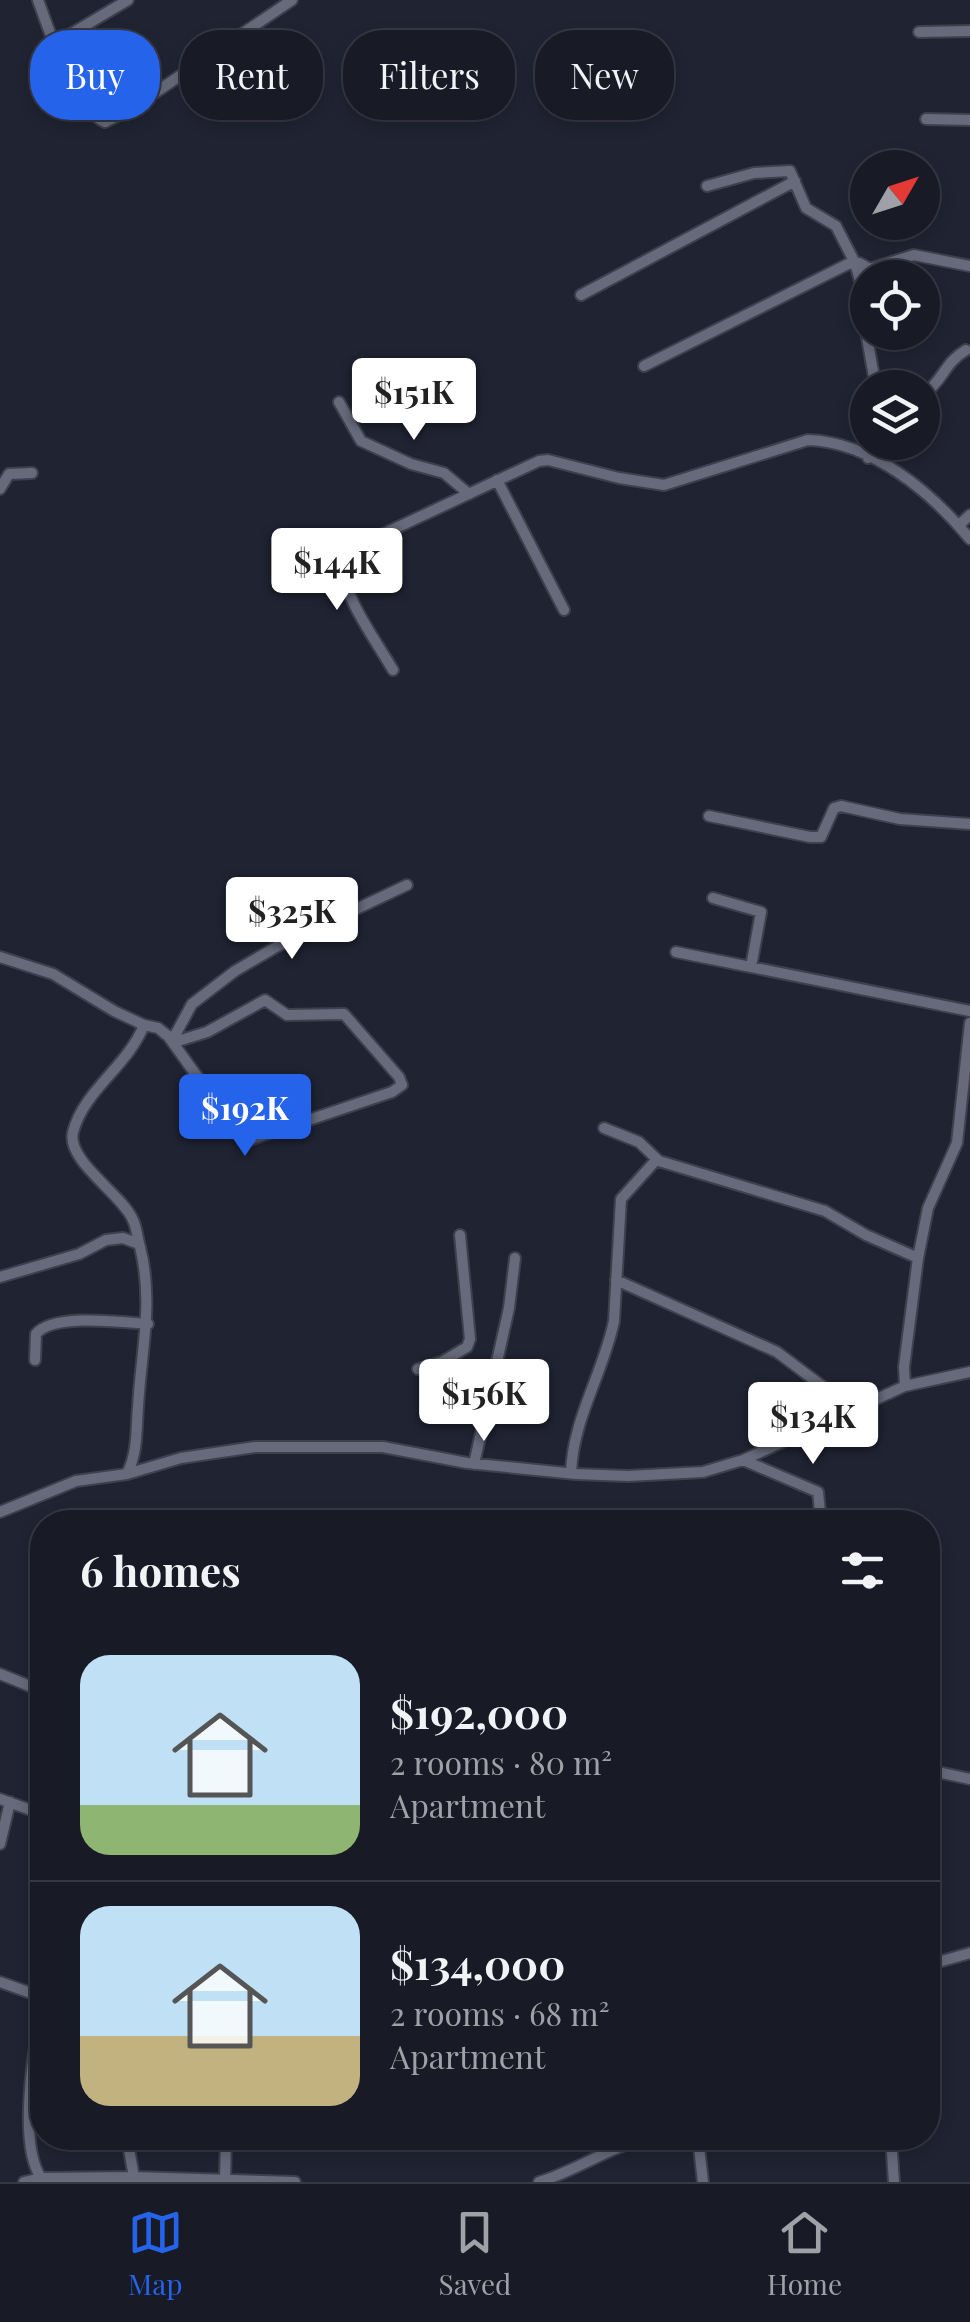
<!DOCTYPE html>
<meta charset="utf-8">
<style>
body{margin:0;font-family:"Playfair Display",serif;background:#21232e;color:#f1f3f6;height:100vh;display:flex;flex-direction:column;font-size:38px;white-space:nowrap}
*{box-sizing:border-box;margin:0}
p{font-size:32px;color:#9fa1a7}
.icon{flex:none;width:55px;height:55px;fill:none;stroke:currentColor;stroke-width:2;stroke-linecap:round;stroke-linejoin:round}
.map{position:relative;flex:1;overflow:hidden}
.panel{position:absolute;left:30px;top:1510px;width:910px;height:640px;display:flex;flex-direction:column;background:#181a26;border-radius:40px;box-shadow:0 5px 15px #0003,0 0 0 2px #363843}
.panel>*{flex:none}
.hud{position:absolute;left:30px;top:30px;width:910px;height:90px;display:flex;gap:20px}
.needle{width:65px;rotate:51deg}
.buttons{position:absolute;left:850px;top:150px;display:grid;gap:20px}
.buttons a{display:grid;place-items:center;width:90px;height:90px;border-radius:50%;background:#181a26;box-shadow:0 5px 15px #0003,0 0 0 2px #363843;font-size:50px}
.price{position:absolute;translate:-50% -85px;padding:0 22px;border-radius:10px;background:#fff;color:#222;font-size:32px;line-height:65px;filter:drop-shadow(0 2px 5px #0008)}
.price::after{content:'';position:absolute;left:50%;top:60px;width:30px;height:22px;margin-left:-15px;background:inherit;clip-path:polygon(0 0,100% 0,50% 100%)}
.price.selected{background:#2563eb;color:#fff}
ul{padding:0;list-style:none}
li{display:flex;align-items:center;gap:30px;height:250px;padding:0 50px}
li+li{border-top:2px solid #363843}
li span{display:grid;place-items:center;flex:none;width:280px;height:200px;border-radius:30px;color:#555}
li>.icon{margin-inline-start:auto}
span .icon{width:120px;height:120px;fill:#fffc;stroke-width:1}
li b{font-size:42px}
h2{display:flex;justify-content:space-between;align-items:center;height:120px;padding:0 50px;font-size:42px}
.pill{padding:0 35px;border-radius:40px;background:#181a26;box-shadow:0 5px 15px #0003,0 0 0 2px #363843;font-size:35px;line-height:90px}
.pill.selected{background:#2563eb;color:#fff}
.menu{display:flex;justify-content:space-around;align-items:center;height:140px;border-top:2px solid #363843;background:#181a26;font-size:28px;color:#9fa1a7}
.menu a{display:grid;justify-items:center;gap:5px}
.menu .selected{color:#2563eb}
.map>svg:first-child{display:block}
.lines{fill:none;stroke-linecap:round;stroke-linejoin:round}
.minor-casing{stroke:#3e404d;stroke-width:14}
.minor{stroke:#666a7b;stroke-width:10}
</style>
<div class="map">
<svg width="970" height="2182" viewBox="0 0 970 2182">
<rect width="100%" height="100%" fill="#202332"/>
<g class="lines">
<g class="minor-casing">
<path id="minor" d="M 38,0 C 49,30 75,110 105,122 L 131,109 L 292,0
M 919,32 L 970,31
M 54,44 L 128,0
M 926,119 L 970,120
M 707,186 L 754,173 L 790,171 L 806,208 L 836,226 L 855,263 L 866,302 L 866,332 L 876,388
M 581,295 L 795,181
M 644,366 L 848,264 L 859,263 L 870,269 L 914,255 L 970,266
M 922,396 C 945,379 943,364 966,350
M 339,402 L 361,441 L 411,464 L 444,473 L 469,494
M 868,458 L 872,442
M 497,480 L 564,610
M 0,489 L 9,474 L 32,473
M 959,525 L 970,515
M 393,670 C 373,636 346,601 340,562 L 381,535 L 539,461 L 548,460 L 619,478 L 664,485 L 808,440 C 872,442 931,492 970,539
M 709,816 L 810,837 L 821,837 L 834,808 L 841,806 L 900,819 L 970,824
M 713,898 L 761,912 L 751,967
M 676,952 L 970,1011
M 0,957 L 53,974 L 114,1011 L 144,1025 C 128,1066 84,1090 73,1132 C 66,1160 120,1193 132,1218 C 137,1227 137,1237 140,1247 C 154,1302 141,1352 138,1407 C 136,1432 138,1451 127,1474
M 144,1025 L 158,1028 L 168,1036 L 233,1126 L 249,1140 L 392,1092 L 402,1085 L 399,1077 L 344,1014 L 287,1015 L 265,1000 L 207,1032 L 178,1041 L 165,1034
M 173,1039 L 192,1004 L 235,971 L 276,947 L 407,885
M 604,1128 L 639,1142 L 659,1161 L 825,1211 L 866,1235 L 918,1258
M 0,1277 L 79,1254 L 106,1240 L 123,1238 L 139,1244
M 616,1280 L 777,1352 L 854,1410
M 35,1360 L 36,1334 C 53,1313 122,1322 148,1324
M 418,1369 L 442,1362 L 467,1347 L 470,1339 L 460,1235
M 905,1386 L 904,1367 L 918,1258 L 928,1208 L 957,1143 L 970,1023
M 743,1460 L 818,1492 L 821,1522
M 474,1464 L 509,1308 L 515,1258
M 571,1473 C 573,1418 603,1374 614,1321 L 621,1199 L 657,1159
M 0,1512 L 76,1481 L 127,1474 L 181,1458 L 255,1447 L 383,1447 L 467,1463 L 576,1474 L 628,1476 L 703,1472 L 743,1460 L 905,1386 L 970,1372
M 0,1674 L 42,1691
M 928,1770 L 970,1779
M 0,1799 L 42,1814
M 0,1844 L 10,1802
M 928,1965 L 970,1953
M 0,1982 L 42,1997
M 127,2138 L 134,2177
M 698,2138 L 703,2182
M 891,2138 L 894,2182
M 41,2178 C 18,2143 33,2052 42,2011
M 225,2181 L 226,2138
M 24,2182 L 41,2178 L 134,2177 L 295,2182
M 539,2182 C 578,2170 610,2146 649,2138"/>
</g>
<use href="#minor" class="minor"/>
</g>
</svg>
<div class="buttons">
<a><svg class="needle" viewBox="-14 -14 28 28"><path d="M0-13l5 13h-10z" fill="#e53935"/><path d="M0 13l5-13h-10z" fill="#9fa1a7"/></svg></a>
<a><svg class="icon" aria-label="locate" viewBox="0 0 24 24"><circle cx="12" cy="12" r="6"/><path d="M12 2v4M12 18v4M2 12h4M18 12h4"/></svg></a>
<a><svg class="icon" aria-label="layers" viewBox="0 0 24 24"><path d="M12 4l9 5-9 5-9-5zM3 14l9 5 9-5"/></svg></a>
</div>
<b class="price" style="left:414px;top:443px">$151K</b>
<b class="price" style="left:337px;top:613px">$144K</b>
<b class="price" style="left:292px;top:962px">$325K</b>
<b class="price selected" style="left:245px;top:1159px">$192K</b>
<b class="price" style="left:484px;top:1444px">$156K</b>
<b class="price" style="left:813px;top:1467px">$134K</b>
<div class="hud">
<a class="pill selected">Buy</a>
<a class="pill">Rent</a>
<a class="pill">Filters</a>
<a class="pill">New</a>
</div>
<section class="panel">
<h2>6 homes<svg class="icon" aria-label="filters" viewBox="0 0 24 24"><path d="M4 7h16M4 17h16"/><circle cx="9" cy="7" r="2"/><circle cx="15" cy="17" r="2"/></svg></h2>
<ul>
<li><span style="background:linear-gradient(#bfe0f5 75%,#8fb573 0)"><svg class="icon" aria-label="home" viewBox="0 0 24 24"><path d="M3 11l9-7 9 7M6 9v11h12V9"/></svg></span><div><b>$192,000</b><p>2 rooms · 80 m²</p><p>Apartment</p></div></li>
<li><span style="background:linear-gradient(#bfe0f5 65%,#c2b280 0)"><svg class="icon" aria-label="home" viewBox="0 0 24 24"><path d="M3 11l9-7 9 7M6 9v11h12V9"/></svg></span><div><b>$134,000</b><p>2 rooms · 68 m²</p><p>Apartment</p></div></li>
</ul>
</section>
</div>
<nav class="menu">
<a class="selected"><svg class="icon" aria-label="map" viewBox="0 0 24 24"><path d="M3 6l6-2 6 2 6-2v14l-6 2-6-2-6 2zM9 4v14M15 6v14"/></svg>Map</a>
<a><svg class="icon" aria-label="saved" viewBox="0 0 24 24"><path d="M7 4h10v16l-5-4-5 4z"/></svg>Saved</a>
<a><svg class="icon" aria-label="home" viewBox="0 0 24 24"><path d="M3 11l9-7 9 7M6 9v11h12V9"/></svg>Home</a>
</nav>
